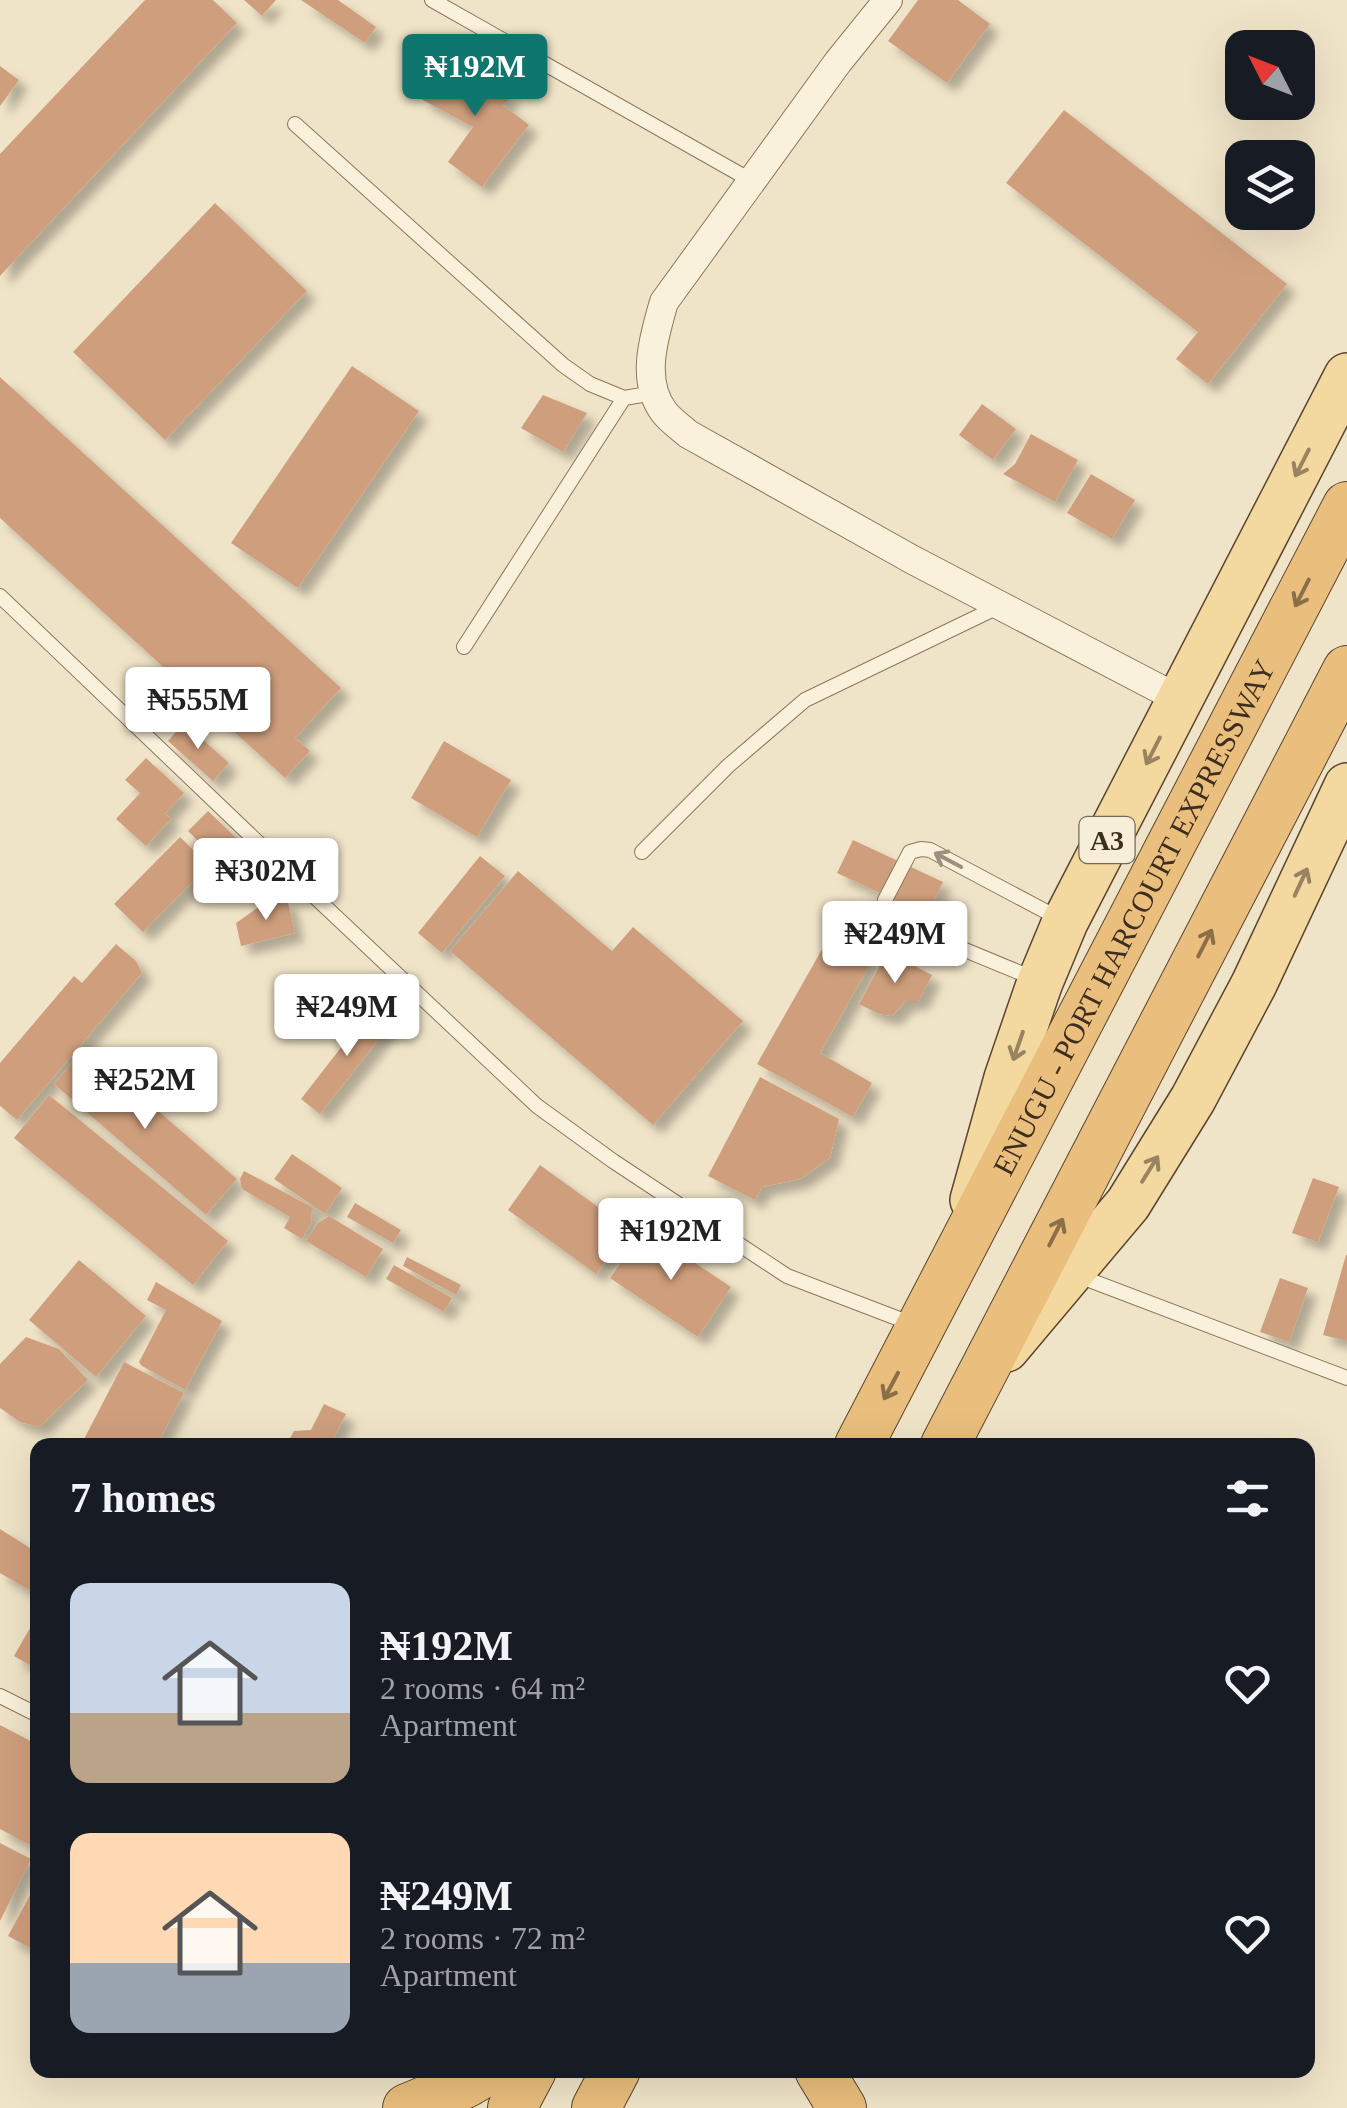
<!DOCTYPE html>
<meta charset="utf-8">
<style>
body{margin:0;font-family:"Times New Roman",serif;background:#242831;color:#f1f3f6;height:100vh;display:flex;flex-direction:column;font-size:38px;white-space:nowrap}
*{box-sizing:border-box;margin:0}
p{font-size:32px;color:#9ea1a6}
.icon{flex:none;width:55px;height:55px;fill:none;stroke:currentColor;stroke-width:2;stroke-linecap:round;stroke-linejoin:round}
.map{position:relative;flex:1;overflow:hidden}
.sheet{position:absolute;left:30px;top:1438px;width:1285px;height:640px;display:flex;flex-direction:column;background:#171b24;border-radius:20px;box-shadow:0 10px 40px #0002}
.sheet>*{flex:none}
.needle{width:65px;rotate:312deg}
.tools{position:absolute;left:1225px;top:30px;display:grid;gap:20px}
.tools a{display:grid;place-items:center;width:90px;height:90px;border-radius:20px;background:#171b24;box-shadow:0 10px 40px #0002;font-size:50px}
.price{position:absolute;translate:-50% -85px;padding:0 22px;border-radius:10px;background:#fff;color:#222;font-size:32px;line-height:65px;filter:drop-shadow(0 2px 5px #0008)}
.price::after{content:'';position:absolute;left:50%;top:60px;width:30px;height:22px;margin-left:-15px;background:inherit;clip-path:polygon(0 0,100% 0,50% 100%)}
.price.active{background:#0f766e;color:#fff}
ul{padding:0;list-style:none}
li{display:flex;align-items:center;gap:30px;height:250px;padding:0 40px}
li span{display:grid;place-items:center;flex:none;width:280px;height:200px;border-radius:20px;color:#555}
li>.icon{margin-inline-start:auto}
span .icon{width:120px;height:120px;fill:#fffc;stroke-width:1}
li b{font-size:42px}
h2{display:flex;justify-content:space-between;align-items:center;height:120px;padding:0 40px;font-size:42px}
.map>svg:first-child{display:block}
.building{fill:#cf9f7d;filter:url(#shadow)}
.lines{fill:none;stroke-linecap:round;stroke-linejoin:round}
.service-casing{stroke:#8d765c;stroke-width:16}
.minor-casing{stroke:#8d765c;stroke-width:30}
.primary-casing{stroke:#5b4430;stroke-width:48}
.trunk-casing{stroke:#5b4430;stroke-width:50}
.service{stroke:#faf1dc;stroke-width:14}
.minor{stroke:#faf1dc;stroke-width:28}
.primary{stroke:#f3d9a0;stroke-width:45}
.trunk{stroke:#eabe7c;stroke-width:48}
.oneway{stroke:#988460}
.oneway2{stroke:#8b6f49}
.oneway3{stroke:#9c907e}
.labels{text-anchor:middle;dominant-baseline:central;stroke-width:10;stroke-linejoin:round;paint-order:stroke}
.shield{fill:#f7eed8;stroke:#756857;stroke-width:2.5}
.shield-label{font-size:28px;font-weight:bold;fill:#3d2e20}
.street-label{font-size:30px;fill:#3d2e20;stroke:#f7eed8}
</style>
<div class="map">
<svg width="1347" height="2108" viewBox="0 0 1347 2108">
<defs>
<filter id="shadow"><feDropShadow dx="9" dy="9" stdDeviation="5" flood-color="#0004"/></filter>
</defs>
<rect width="100%" height="100%" fill="#f0e4c8"/>
<path class="building" d="M 145,0 L 213,0 L 237,23 L 0,276 L 0,154 Z
M 244,0 L 276,0 L 262,16 Z
M 301,0 L 338,0 L 376,27 L 365,43 Z
M 918,0 L 958,0 L 990,24 L 947,83 L 888,41 Z
M 438,57 L 512,96 L 503,105 L 529,125 L 482,187 L 448,162 L 473,127 L 421,99 Z
M 0,66 L 19,80 L 0,106 Z
M 1064,110 L 1287,284 L 1208,384 L 1176,359 L 1198,332 L 1006,183 Z
M 215,203 L 307,291 L 165,440 L 73,352 Z
M 352,366 L 419,411 L 298,588 L 231,543 Z
M 0,377 L 341,688 L 295,738 L 310,751 L 285,778 L 0,518 Z
M 543,395 L 587,413 L 563,452 L 521,428 Z
M 982,404 L 1016,429 L 993,460 L 959,435 Z
M 1031,434 L 1078,460 L 1055,502 L 1003,474 L 1015,464 Z
M 1091,474 L 1135,500 L 1112,539 L 1067,513 Z
M 184,723 L 229,763 L 213,781 L 168,741 Z
M 444,741 L 511,780 L 477,837 L 411,798 Z
M 146,758 L 184,793 L 165,814 L 171,819 L 146,846 L 116,819 L 140,793 L 125,780 Z
M 208,811 L 257,858 L 236,879 L 188,831 Z
M 180,837 L 209,865 L 143,932 L 114,904 Z
M 853,840 L 943,882 L 927,915 L 837,873 Z
M 480,856 L 505,876 L 442,953 L 418,933 Z
M 518,871 L 612,951 L 633,927 L 743,1021 L 653,1125 L 450,951 Z
M 287,898 L 295,933 L 241,946 L 236,923 L 263,904 Z
M 829,937 L 872,961 L 820,1053 L 872,1083 L 853,1117 L 757,1064 Z
M 116,944 L 136,961 L 142,973 L 17,1120 L 0,1106 L 0,1063 L 74,976 L 82,983 Z
M 887,952 L 932,975 L 919,1001 L 906,1001 L 892,1016 L 879,1014 L 859,1004 Z
M 374,1005 L 394,1020 L 320,1114 L 301,1099 Z
M 85,1048 L 237,1179 L 206,1215 L 54,1084 Z
M 760,1077 L 839,1119 L 830,1158 L 800,1179 L 762,1187 L 755,1200 L 708,1176 Z
M 49,1095 L 228,1241 L 193,1285 L 14,1138 Z
M 292,1154 L 342,1188 L 325,1214 L 274,1179 Z
M 540,1165 L 630,1230 L 596,1274 L 508,1210 Z
M 244,1171 L 312,1207 L 311,1223 L 302,1239 L 284,1228 L 290,1217 L 242,1189 L 240,1179 Z
M 1313,1178 L 1339,1187 L 1318,1242 L 1292,1233 Z
M 355,1203 L 401,1230 L 393,1243 L 347,1217 Z
M 329,1216 L 383,1249 L 366,1277 L 306,1241 L 317,1224 Z
M 644,1229 L 731,1287 L 698,1337 L 610,1278 Z
M 1346,1255 L 1347,1255 L 1347,1341 L 1323,1335 Z
M 407,1257 L 461,1285 L 456,1295 L 403,1266 Z
M 79,1260 L 146,1316 L 96,1377 L 29,1320 Z
M 394,1265 L 452,1298 L 444,1312 L 386,1279 Z
M 1280,1278 L 1308,1288 L 1289,1342 L 1260,1332 Z
M 156,1282 L 222,1321 L 185,1390 L 142,1366 L 139,1362 L 166,1310 L 147,1300 Z
M 26,1337 L 59,1349 L 88,1380 L 39,1427 L 20,1422 L 0,1408 L 0,1364 Z
M 124,1362 L 184,1393 L 157,1445 L 81,1445 Z
M 324,1404 L 346,1414 L 330,1445 L 286,1445 L 294,1431 L 311,1430 Z
M 0,1529 L 38,1553 L 38,1595 L 0,1573 Z
M 38,1614 L 38,1670 L 14,1656 Z
M 0,1725 L 38,1745 L 38,1849 L 0,1829 Z
M 0,1843 L 31,1859 L 0,1921 Z
M 38,1880 L 38,1952 L 8,1936 Z"/>
<g class="lines">
<g class="service-casing">
<path id="service" d="M 432,0 L 752,181
M 295,124 L 563,365 L 590,384 L 624,398 L 654,393
M 0,596 L 316,898 L 537,1106 L 613,1161 L 787,1276 L 915,1325
M 464,647 L 624,398
M 642,852 L 728,766 L 805,700 L 1000,606
M 1035,979 L 895,921 L 885,910 L 885,900 L 910,852 L 921,849 L 930,850 L 1060,919
M 1076,1275 L 1347,1378
M 0,1696 L 38,1715"/>
</g>
<g class="minor-casing">
<path id="minor" d="M 888,0 L 838,62 L 664,302 C 654,337 640,380 664,412 C 670,420 680,427 688,434 L 913,560 L 1179,699"/>
</g>
<g class="primary-casing">
<path id="primary" d="M 973,1200 L 1007,1078 L 1040,982 L 1065,922 L 1347,376
M 1006,1349 L 1128,1204 L 1193,1099 L 1254,984 L 1347,786"/>
</g>
<g class="trunk-casing">
<g id="trunk">
<path id="s1" d="M 859,1445 L 1347,506"/>
<path d="M 945,1445 L 1347,670"/>
<path d="M 819,2070 L 842,2108"/>
<path d="M 407,2108 L 465,2084 L 489,2070"/>
<path d="M 512,2108 L 532,2070"/>
<path d="M 596,2108 L 616,2070"/>
</g>
</g>
<use href="#service" class="service"/>
<use href="#minor" class="minor"/>
<use href="#primary" class="primary"/>
<use href="#trunk" class="trunk"/>
</g>
<defs><path id="oneway-shaft" d="M-6 0H5M1.5-3L5.5 0L1.5 3" fill="none" stroke-width="1.6" stroke-linecap="round" stroke-linejoin="round" transform="scale(2.5)"/></defs>
<g class="oneway">
<use href="#oneway-shaft" transform="translate(1302 463) rotate(117)"/>
<use href="#oneway-shaft" transform="translate(1153 751) rotate(117)"/>
<use href="#oneway-shaft" transform="translate(1301 882) rotate(-65)"/>
<use href="#oneway-shaft" transform="translate(1018 1046) rotate(109)"/>
<use href="#oneway-shaft" transform="translate(1150 1169) rotate(-58)"/>
</g>
<g class="oneway2">
<use href="#oneway-shaft" transform="translate(1302 593) rotate(117)"/>
<use href="#oneway-shaft" transform="translate(1205 943) rotate(-63)"/>
<use href="#oneway-shaft" transform="translate(1056 1232) rotate(-63)"/>
<use href="#oneway-shaft" transform="translate(891 1386) rotate(118)"/>
</g>
<use class="oneway3" href="#oneway-shaft" transform="translate(948 860) rotate(-152)"/>
<g class="labels">
<rect class="shield" x="1079.5" y="817" width="55" height="46" rx="8"/>
<g class="shield-label">
<text x="1107" y="840">A3</text>
</g>
<g class="street-label">
<text stroke="none"><textPath href="#s1" startOffset="595">ENUGU - PORT HARCOURT EXPRESSWAY</textPath></text>
</g>
</g>
</svg>
<div class="tools">
<a><svg class="needle" viewBox="-14 -14 28 28"><path d="M0-13l5 13h-10z" fill="#e53935"/><path d="M0 13l5-13h-10z" fill="#9ea1a6"/></svg></a>
<a><svg class="icon" aria-label="layers" viewBox="0 0 24 24"><path d="M12 4l9 5-9 5-9-5zM3 14l9 5 9-5"/></svg></a>
</div>
<b class="price active" style="left:475px;top:119px">₦192M</b>
<b class="price" style="left:198px;top:752px">₦555M</b>
<b class="price" style="left:266px;top:923px">₦302M</b>
<b class="price" style="left:895px;top:986px">₦249M</b>
<b class="price" style="left:347px;top:1059px">₦249M</b>
<b class="price" style="left:145px;top:1132px">₦252M</b>
<b class="price" style="left:671px;top:1283px">₦192M</b>
<section class="sheet">
<h2>7 homes<svg class="icon" aria-label="filters" viewBox="0 0 24 24"><path d="M4 7h16M4 17h16"/><circle cx="9" cy="7" r="2"/><circle cx="15" cy="17" r="2"/></svg></h2>
<ul>
<li><span style="background:linear-gradient(#c9d6e8 65%,#b9a48a 0)"><svg class="icon" aria-label="home" viewBox="0 0 24 24"><path d="M3 11l9-7 9 7M6 9v11h12V9"/></svg></span><div><b>₦192M</b><p>2 rooms · 64 m²</p><p>Apartment</p></div><svg class="icon" aria-label="heart" viewBox="0 0 24 24"><path d="M12 20l-8-8c-3-5 5-10 8-4 3-6 11-1 8 4z"/></svg></li>
<li><span style="background:linear-gradient(#ffd9b3 65%,#9aa5b1 0)"><svg class="icon" aria-label="home" viewBox="0 0 24 24"><path d="M3 11l9-7 9 7M6 9v11h12V9"/></svg></span><div><b>₦249M</b><p>2 rooms · 72 m²</p><p>Apartment</p></div><svg class="icon" aria-label="heart" viewBox="0 0 24 24"><path d="M12 20l-8-8c-3-5 5-10 8-4 3-6 11-1 8 4z"/></svg></li>
</ul>
</section>
</div>
